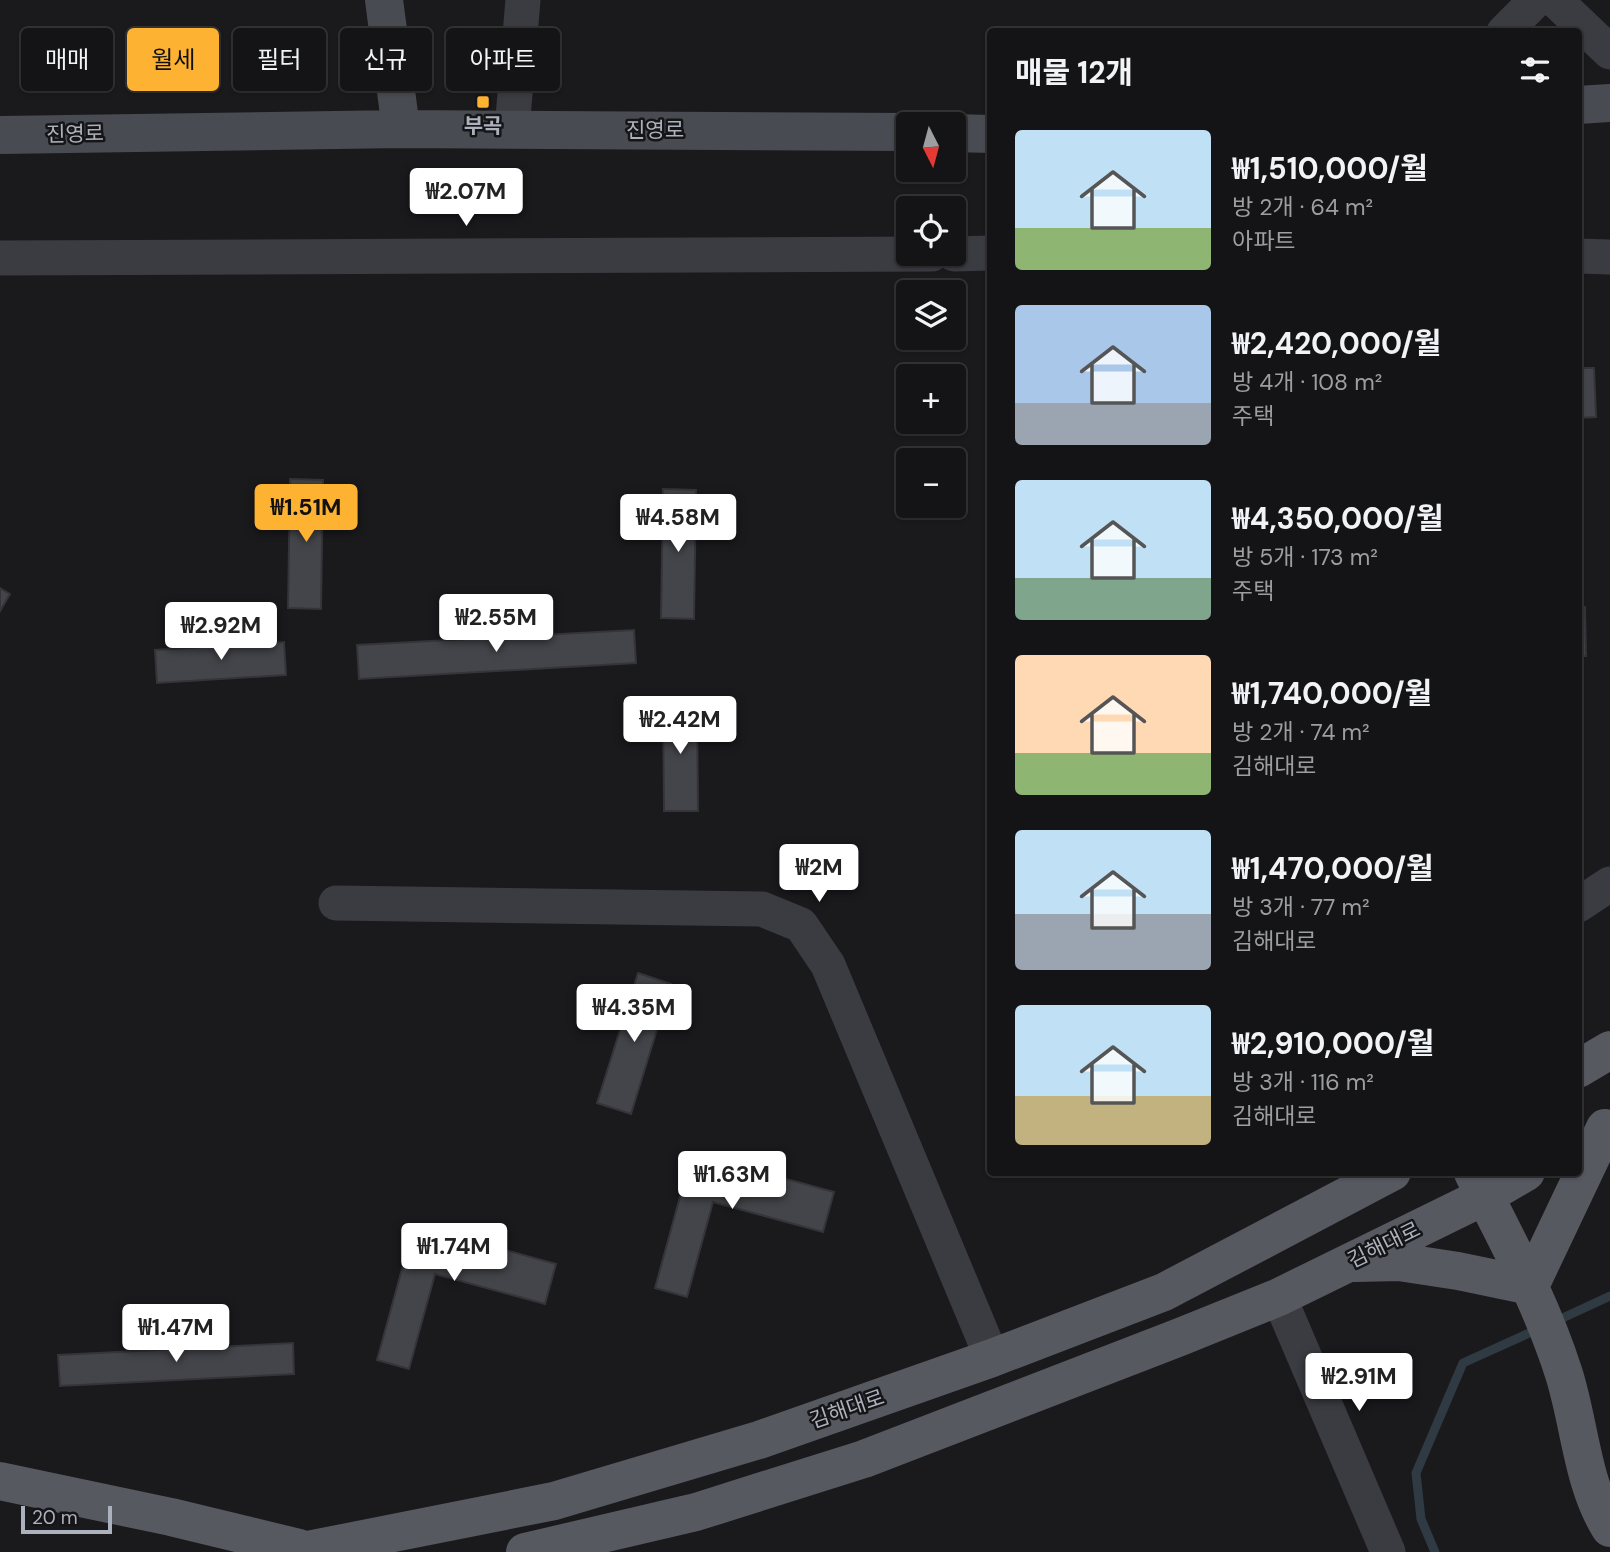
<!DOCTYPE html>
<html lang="ko">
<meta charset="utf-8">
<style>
body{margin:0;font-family:"DM Sans","Noto Sans KR",sans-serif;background:#1d1d1f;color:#f1f3f6;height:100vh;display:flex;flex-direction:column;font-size:26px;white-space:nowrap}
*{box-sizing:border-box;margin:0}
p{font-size:23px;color:#9d9ea1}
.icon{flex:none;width:38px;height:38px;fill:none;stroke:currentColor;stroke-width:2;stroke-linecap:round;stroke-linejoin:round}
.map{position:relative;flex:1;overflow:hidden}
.drawer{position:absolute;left:987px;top:28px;width:595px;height:1148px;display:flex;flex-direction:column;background:#141416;border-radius:7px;box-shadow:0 2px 5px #0004,0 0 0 2px #333335}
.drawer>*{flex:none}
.top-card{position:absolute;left:21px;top:28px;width:665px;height:63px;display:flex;gap:14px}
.needle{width:46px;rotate:174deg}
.tools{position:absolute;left:896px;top:112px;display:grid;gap:14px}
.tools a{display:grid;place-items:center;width:70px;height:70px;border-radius:7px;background:#141416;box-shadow:0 2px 5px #0004,0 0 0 2px #333335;font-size:35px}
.scale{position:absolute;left:21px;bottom:18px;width:91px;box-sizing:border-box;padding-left:7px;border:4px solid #acb2bd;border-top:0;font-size:19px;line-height:24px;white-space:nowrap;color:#acb2bd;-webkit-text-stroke:5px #151518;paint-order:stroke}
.price{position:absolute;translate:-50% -60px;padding:0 16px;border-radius:7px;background:#fff;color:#222;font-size:23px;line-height:46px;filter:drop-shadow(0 2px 4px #0008)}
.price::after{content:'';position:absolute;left:50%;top:42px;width:21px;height:16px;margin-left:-10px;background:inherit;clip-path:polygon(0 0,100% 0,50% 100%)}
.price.active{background:#feb231;color:#111}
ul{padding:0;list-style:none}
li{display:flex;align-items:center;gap:21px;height:175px;padding:0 28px}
li span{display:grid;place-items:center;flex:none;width:196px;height:140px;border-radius:7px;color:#555}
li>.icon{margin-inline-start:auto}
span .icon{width:84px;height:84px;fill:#fffc;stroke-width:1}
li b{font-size:30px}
h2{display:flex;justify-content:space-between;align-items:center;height:84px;padding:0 28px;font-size:30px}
.tag{padding:0 24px;border-radius:7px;background:#141416;box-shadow:0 2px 5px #0004,0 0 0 2px #333335;font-size:24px;line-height:63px}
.tag.active{background:#feb231;color:#111}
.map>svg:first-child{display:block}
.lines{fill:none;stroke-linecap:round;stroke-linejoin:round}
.stream{stroke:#2f3a42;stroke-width:9}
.building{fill:#44454a;stroke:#343439;stroke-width:2}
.street{stroke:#3b3c42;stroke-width:35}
.secondary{stroke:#494b52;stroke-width:38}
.primary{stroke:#575961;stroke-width:38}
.poi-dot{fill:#feb231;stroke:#151518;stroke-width:2.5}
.labels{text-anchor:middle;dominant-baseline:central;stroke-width:5;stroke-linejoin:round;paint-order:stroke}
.poi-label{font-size:21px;font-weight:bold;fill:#acb2bd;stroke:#151518}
.street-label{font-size:21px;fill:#acb2bd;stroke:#151518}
</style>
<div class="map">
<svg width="1610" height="1552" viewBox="0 0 1610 1552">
<rect width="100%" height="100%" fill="#1a1a1d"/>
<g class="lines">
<path class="stream" d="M 1554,1322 L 1610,1296
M 1435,1552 L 1421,1519 L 1416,1473 L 1463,1363 L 1538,1329"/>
</g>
<path class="building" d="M 1578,368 L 1594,368 L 1596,417 L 1578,418 Z
M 290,479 L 323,480 L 321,609 L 288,608 Z
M 663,489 L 696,490 L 694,619 L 661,618 Z
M 0,588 L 10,594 L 0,611 Z
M 1578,607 L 1585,607 L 1586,656 L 1578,656 Z
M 634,630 L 636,663 L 359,679 L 357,645 Z
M 284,642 L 286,675 L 157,683 L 155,650 Z
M 663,700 L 697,700 L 698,811 L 664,811 Z
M 638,973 L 671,984 L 631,1114 L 597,1103 Z
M 692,1153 L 834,1192 L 823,1232 L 713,1202 L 687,1297 L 655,1288 Z
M 414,1225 L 556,1264 L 545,1304 L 435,1274 L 409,1369 L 377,1360 Z
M 293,1343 L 294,1374 L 60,1386 L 58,1355 Z"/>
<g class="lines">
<path class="street" d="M 1555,0 L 1610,52
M 1504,32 L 1536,0
M 512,129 L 523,0
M 954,254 L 990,253
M 1578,256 L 1610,257
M 0,258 L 932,254
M 336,903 L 762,909 L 801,925 L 828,965 L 992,1358
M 1578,905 L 1610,884
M 1279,1297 L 1388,1552"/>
<path class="secondary" d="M 384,0 L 401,129 L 908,132
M 1578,105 L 1610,103
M 954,133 L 990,134
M 0,135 L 401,129"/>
<path class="primary" d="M 1578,1069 L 1610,1050
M 1473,1173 C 1506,1238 1542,1304 1564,1374 C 1580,1425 1582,1483 1610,1528
M 1355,1263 L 1399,1262 L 1458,1271 L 1530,1286
M 1530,1286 L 1605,1128
M 0,1481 L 171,1517 L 299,1548
M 270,1552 L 308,1550 L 554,1501 L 759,1440 L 992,1358 L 1164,1292 L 1392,1172
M 525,1552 L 696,1512 L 864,1459 L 1180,1337 L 1279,1297 L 1485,1196 L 1526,1172"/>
</g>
<rect class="poi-dot" x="476" y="95" width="14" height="14" rx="3.5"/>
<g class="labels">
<g class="poi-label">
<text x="483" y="126">부곡</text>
</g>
<g class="street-label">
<text x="655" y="130">진영로</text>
<text transform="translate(75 134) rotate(-1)">진영로</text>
<text transform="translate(1384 1245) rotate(-26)">김해대로</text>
<text transform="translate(847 1409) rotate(-19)">김해대로</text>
</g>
</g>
</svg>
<div class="tools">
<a><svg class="needle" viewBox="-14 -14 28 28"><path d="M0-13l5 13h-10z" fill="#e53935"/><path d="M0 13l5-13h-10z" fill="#9d9ea1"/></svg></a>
<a><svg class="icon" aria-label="locate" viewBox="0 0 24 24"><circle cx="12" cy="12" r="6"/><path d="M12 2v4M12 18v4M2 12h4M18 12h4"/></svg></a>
<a><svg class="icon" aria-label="layers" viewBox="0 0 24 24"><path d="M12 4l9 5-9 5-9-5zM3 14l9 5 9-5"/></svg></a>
<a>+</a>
<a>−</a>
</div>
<div class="scale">20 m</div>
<b class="price" style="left:466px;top:228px">₩2.07M</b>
<b class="price active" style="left:306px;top:544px">₩1.51M</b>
<b class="price" style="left:678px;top:554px">₩4.58M</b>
<b class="price" style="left:496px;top:654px">₩2.55M</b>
<b class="price" style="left:221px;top:662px">₩2.92M</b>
<b class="price" style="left:680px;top:756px">₩2.42M</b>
<b class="price" style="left:819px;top:904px">₩2M</b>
<b class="price" style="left:634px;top:1044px">₩4.35M</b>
<b class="price" style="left:732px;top:1211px">₩1.63M</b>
<b class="price" style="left:454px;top:1283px">₩1.74M</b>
<b class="price" style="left:176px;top:1364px">₩1.47M</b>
<b class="price" style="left:1359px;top:1413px">₩2.91M</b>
<div class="top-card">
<a class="tag">매매</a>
<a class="tag active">월세</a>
<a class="tag">필터</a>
<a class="tag">신규</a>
<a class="tag">아파트</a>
</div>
<section class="drawer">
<h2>매물 12개<svg class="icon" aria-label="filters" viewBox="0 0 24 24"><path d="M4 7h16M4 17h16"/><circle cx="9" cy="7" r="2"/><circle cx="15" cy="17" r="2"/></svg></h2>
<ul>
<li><span style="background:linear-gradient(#bfe0f5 70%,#8fb573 0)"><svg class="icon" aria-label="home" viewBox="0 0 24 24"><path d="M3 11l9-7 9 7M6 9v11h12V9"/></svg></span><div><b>₩1,510,000/월</b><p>방 2개 · 64 m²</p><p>아파트</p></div></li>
<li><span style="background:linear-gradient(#a9c7e8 70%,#9aa5b1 0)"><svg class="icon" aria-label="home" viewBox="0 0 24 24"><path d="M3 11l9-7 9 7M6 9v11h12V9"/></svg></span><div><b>₩2,420,000/월</b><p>방 4개 · 108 m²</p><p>주택</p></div></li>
<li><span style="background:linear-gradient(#bfe0f5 70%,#7fa58c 0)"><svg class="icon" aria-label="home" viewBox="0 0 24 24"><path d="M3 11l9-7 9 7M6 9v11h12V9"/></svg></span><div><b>₩4,350,000/월</b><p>방 5개 · 173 m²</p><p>주택</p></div></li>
<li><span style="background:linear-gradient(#ffd9b3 70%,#8fb573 0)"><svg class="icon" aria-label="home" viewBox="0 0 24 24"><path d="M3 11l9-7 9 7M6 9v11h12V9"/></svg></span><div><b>₩1,740,000/월</b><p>방 2개 · 74 m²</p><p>김해대로</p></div></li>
<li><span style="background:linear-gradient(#bfe0f5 60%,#9aa5b1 0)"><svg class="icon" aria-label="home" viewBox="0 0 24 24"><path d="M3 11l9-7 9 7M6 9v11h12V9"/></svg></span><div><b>₩1,470,000/월</b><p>방 3개 · 77 m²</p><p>김해대로</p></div></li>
<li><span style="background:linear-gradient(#bfe0f5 65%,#c2b280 0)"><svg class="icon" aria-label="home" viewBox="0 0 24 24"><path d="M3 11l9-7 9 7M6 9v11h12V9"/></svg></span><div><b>₩2,910,000/월</b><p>방 3개 · 116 m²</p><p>김해대로</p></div></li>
</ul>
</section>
</div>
